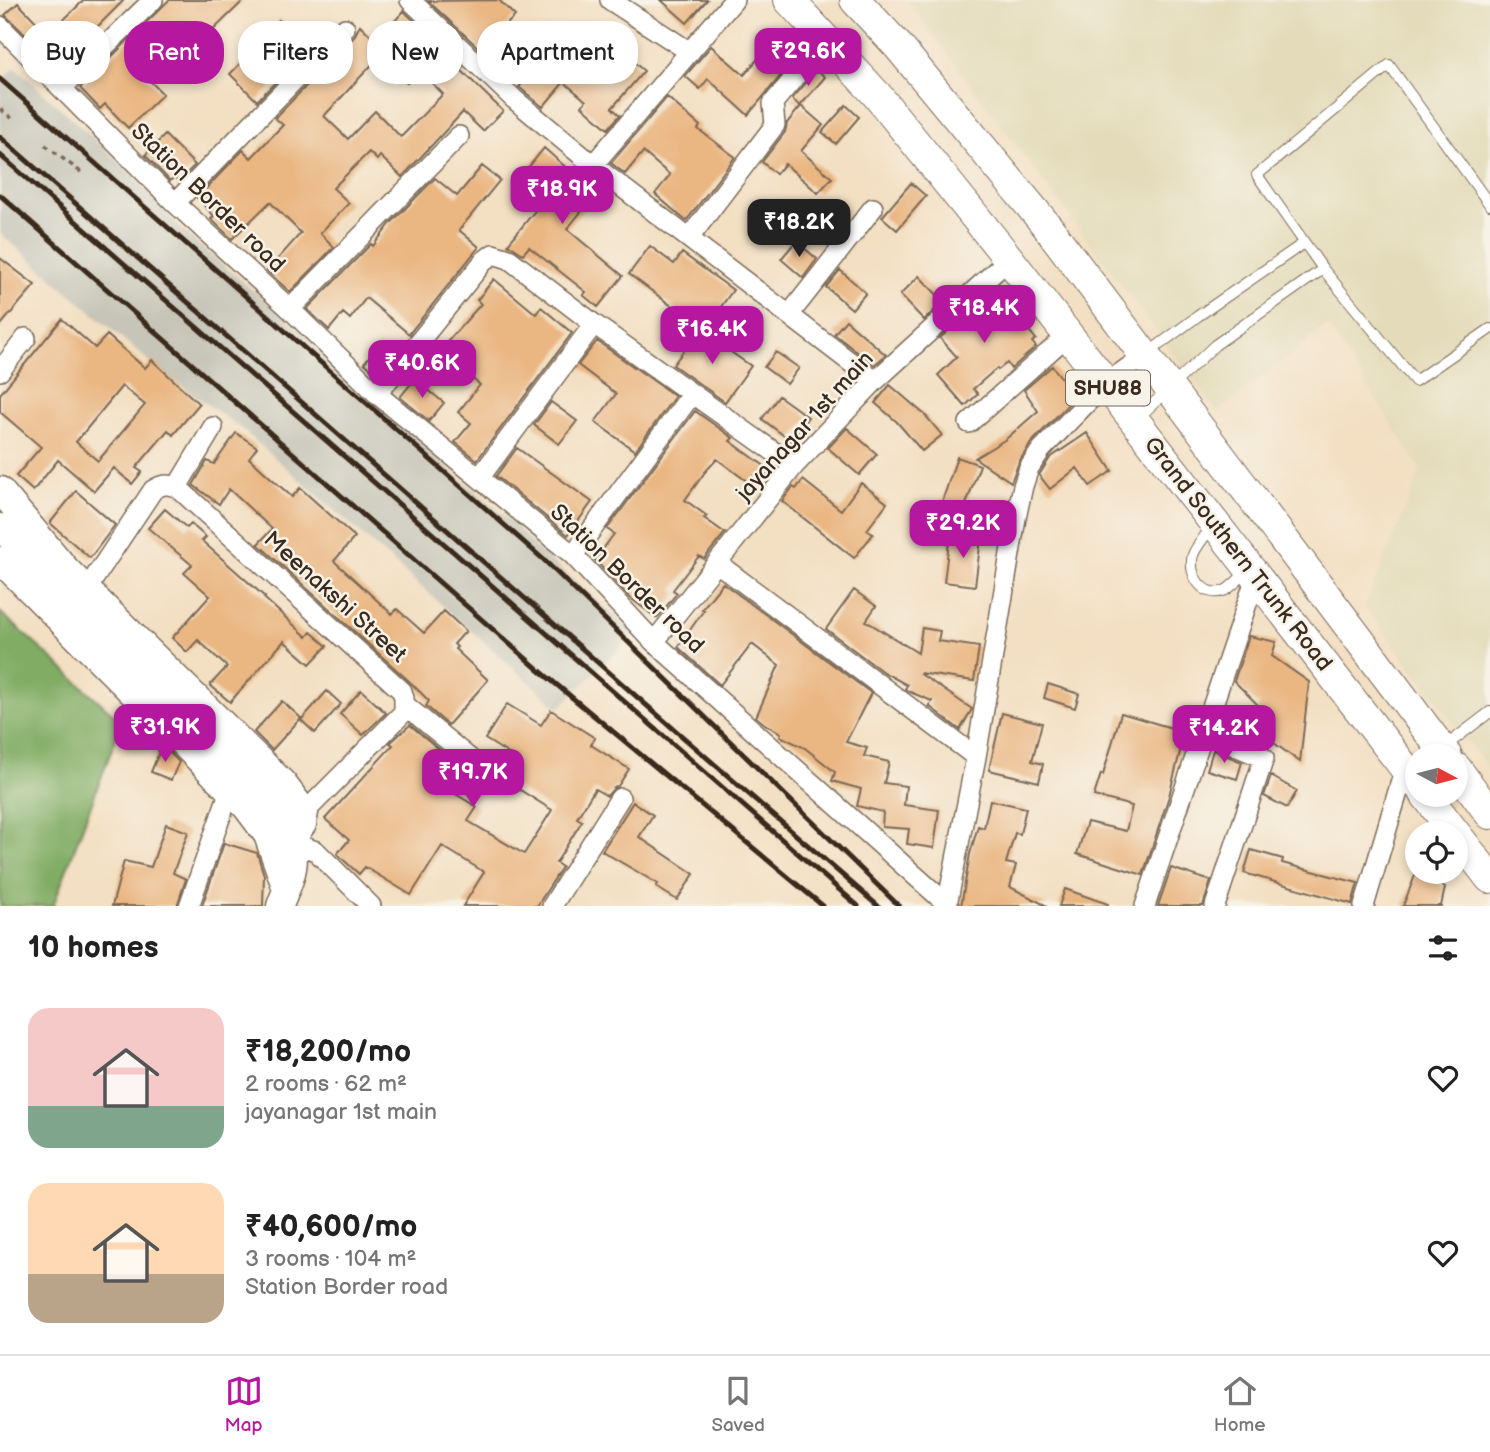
<!DOCTYPE html>
<meta charset="utf-8">
<style>
body{margin:0;font-family:"Balsamiq Sans",sans-serif;background:#f2f2f2;color:#222;height:100vh;display:flex;flex-direction:column;font-size:26px;white-space:nowrap}
*{box-sizing:border-box;margin:0}
p{font-size:23px;color:#767676}
.icon{flex:none;width:38px;height:38px;fill:none;stroke:currentColor;stroke-width:2;stroke-linecap:round;stroke-linejoin:round}
.map{position:relative;height:906px;overflow:hidden}
.sheet{display:flex;flex-direction:column;background:#fff;flex:1}
.sheet>*{flex:none}
.top-card{position:absolute;left:21px;top:21px;width:700px;height:63px;display:flex;gap:14px}
.needle{width:46px;rotate:97deg}
.tools{position:absolute;left:1405px;top:744px;display:grid;gap:14px}
.tools a{display:grid;place-items:center;width:63px;height:63px;border-radius:50%;background:#fff;box-shadow:0 4px 10px #0003;font-size:35px}
.price{position:absolute;translate:-50% -60px;padding:0 16px;border-radius:14px;background:#b5179e;color:#fff;font-size:23px;line-height:46px;filter:drop-shadow(0 2px 4px #0008)}
.price::after{content:'';position:absolute;left:50%;top:42px;width:21px;height:16px;margin-left:-10px;background:inherit;clip-path:polygon(0 0,100% 0,50% 100%)}
.price.on{background:#222;color:#fff}
ul{padding:0;list-style:none}
li{display:flex;align-items:center;gap:21px;height:175px;padding:0 28px}
li span{display:grid;place-items:center;flex:none;width:196px;height:140px;border-radius:21px;color:#555}
li>.icon{margin-inline-start:auto}
span .icon{width:84px;height:84px;fill:#fffc;stroke-width:1}
li b{font-size:30px}
h2{display:flex;justify-content:space-between;align-items:center;height:84px;padding:0 28px;font-size:30px}
.tag{padding:0 24px;border-radius:28px;background:#fff;box-shadow:0 4px 10px #0003;font-size:24px;line-height:63px}
.tag.on{background:#b5179e;color:#fff}
.dock{display:flex;justify-content:space-around;align-items:center;height:98px;border-top:2px solid #e0e0e0;background:#fff;font-size:19px;color:#767676}
.dock a{display:grid;justify-items:center;gap:4px}
.dock .on{color:#b5179e}
.map>svg:first-child{display:block}
.built{fill:#e4dbba}
.industrial{fill:#c6c5b8}
.forest{fill:#80ac64;stroke:#5e6b41;stroke-width:2}
.building{fill:#eab681;fill-rule:evenodd}
.lines{fill:none;stroke-linecap:round;stroke-linejoin:round}
.lane-casing{stroke:#7b6957;stroke-width:12}
.street-casing{stroke:#7b6957;stroke-width:22}
.secondary-casing{stroke:#7b6957;stroke-width:29}
.primary-casing{stroke:#7b6957;stroke-width:32}
.path{stroke:#7b6957;stroke-width:3.5;stroke-dasharray:5 5;stroke-linecap:butt}
.lane{stroke:#fff;stroke-width:10}
.street{stroke:#fff;stroke-width:19}
.secondary{stroke:#fff;stroke-width:26}
.primary{stroke:#fff;stroke-width:30}
.rail{stroke:#3b2a1e;stroke-width:5}
.labels{text-anchor:middle;dominant-baseline:central;stroke-width:5;stroke-linejoin:round;paint-order:stroke}
.shield{fill:#f7f3e8;stroke:#73665b;stroke-width:2}
.shield-label{font-size:21px;font-weight:bold;fill:#3b2a1e}
.street-label{font-size:23px;fill:#3b2a1e;stroke:#f7f3e8}
</style>
<div class="map">
<svg width="1490" height="906" viewBox="0 0 1490 906">
<rect width="100%" height="100%" fill="#f7f3e8"/>
<filter id="ink" filterUnits="userSpaceOnUse"><feTurbulence type="fractalNoise" baseFrequency=".0143" numOctaves="2"/><feDisplacementMap in="SourceGraphic" scale="14" xChannelSelector="R" yChannelSelector="G"/><feConvolveMatrix kernelMatrix="1 2 1 2 8 2 1 2 1" color-interpolation-filters="sRGB"/></filter>
<filter id="wash" filterUnits="userSpaceOnUse"><feTurbulence type="fractalNoise" baseFrequency=".00686" numOctaves="4" result="noise"/><feDisplacementMap in="SourceGraphic" scale="28" xChannelSelector="R" yChannelSelector="G"/><feGaussianBlur stdDeviation="1.57" result="paint"/><feColorMatrix in="noise" values="0 0 0 0 0 0 0 0 0 0 0 0 0 0 0 0 0 1.4 0 .05"/><feComposite in="paint" operator="in"/></filter>
<g filter="url(#wash)">
<rect width="100%" height="100%" fill="#f3dfc2"/>
<path class="built" d="M 907,0 L 1490,0 L 1490,771 L 1365,607 L 1421,470 L 1328,325 L 1217,412 Z"/>
<path class="industrial" d="M 15,67 L 126,168 L 182,230 L 314,342 L 455,474 L 513,523 L 536,548 L 635,633 L 559,708 L 242,429 L 158,369 L 0,233 L 0,84 Z"/>
<path class="forest" d="M 0,612 L 122,722 L 53,906 L 0,906 Z"/>
<g id="blocks">
<path class="building" d="M 84,0 L 124,0 L 96,28 L 101,33 L 68,65 L 44,39 Z
M 169,0 L 244,0 L 200,43 L 204,47 L 182,69 L 166,52 L 143,74 L 163,94 L 128,128 L 105,104 L 100,109 L 80,88 Z
M 499,0 L 515,16 L 481,50 L 428,1 Z
M 661,0 L 707,0 L 687,23 Z
M 18,3 L 47,33 L 35,44 L 5,15 Z
M 404,11 L 463,68 L 461,70 L 503,111 L 483,131 L 463,112 L 402,177 L 380,156 L 377,160 L 369,152 L 333,188 L 349,203 L 320,233 L 334,247 L 290,292 L 267,271 L 301,233 L 270,202 L 232,239 L 211,219 L 214,216 L 197,198 L 243,150 L 251,158 L 283,125 L 275,118 L 354,37 L 360,25 L 376,41 ZM 380,56 L 407,83 L 420,71 L 443,94 L 401,137 L 375,111 L 348,139 L 324,116 Z
M 279,20 L 308,49 L 257,101 L 230,74 L 264,39 L 262,37 Z
M 772,32 L 798,55 L 748,115 L 708,79 L 700,89 L 685,76 L 711,46 L 744,75 L 764,52 L 759,47 Z
M 614,45 L 644,71 L 612,108 L 620,115 L 608,129 L 582,106 L 586,101 L 564,82 L 543,107 L 519,87 L 541,62 L 538,60 L 549,48 L 584,79 Z
M 817,70 L 825,77 L 800,106 L 792,99 Z
M 667,97 L 700,126 L 698,129 L 735,157 L 686,221 L 655,194 L 670,175 L 643,152 L 625,174 L 611,163 Z
M 846,105 L 859,117 L 836,144 L 822,132 Z
M 801,106 L 823,125 L 801,151 L 832,178 L 818,193 L 785,164 L 776,174 L 762,162 L 785,132 L 787,123 Z
M 165,135 L 195,165 L 179,181 L 174,177 L 170,181 L 145,155 Z
M 544,148 L 570,171 L 573,168 L 599,190 L 567,229 L 623,276 L 598,307 L 583,295 L 586,292 L 529,247 L 523,254 L 508,244 L 539,206 L 514,185 Z
M 482,166 L 500,180 L 459,230 L 479,247 L 409,334 L 366,298 L 350,319 L 343,313 L 329,330 L 307,309 L 371,244 L 373,246 L 391,223 L 435,178 L 457,196 Z
M 911,183 L 926,196 L 897,230 L 882,217 Z
M 796,241 L 817,259 L 803,278 L 781,259 Z
M 650,246 L 674,264 L 682,253 L 733,290 L 704,330 L 629,274 Z
M 0,258 L 35,285 L 0,326 Z
M 840,270 L 866,293 L 852,309 L 826,287 Z
M 919,276 L 944,302 L 924,320 L 900,295 Z
M 494,279 L 536,314 L 541,307 L 572,333 L 477,460 L 455,442 L 471,423 L 458,412 L 480,385 L 439,351 L 481,304 L 477,300 Z
M 995,289 L 1036,339 L 1032,342 L 1036,347 L 1011,369 L 1007,363 L 998,370 L 997,368 L 973,389 L 978,394 L 965,406 L 938,375 L 957,357 L 940,338 Z
M 62,319 L 95,348 L 107,335 L 145,368 L 152,360 L 199,404 L 173,435 L 168,430 L 136,468 L 142,472 L 132,484 L 114,468 L 94,491 L 58,460 L 33,491 L 16,476 L 41,447 L 0,412 L 0,394 ZM 122,386 L 145,405 L 98,461 L 76,442 Z
M 846,320 L 886,355 L 874,365 L 834,334 Z
M 699,330 L 751,366 L 725,402 L 673,365 Z
M 597,341 L 675,396 L 635,451 L 595,422 L 616,394 L 578,365 Z
M 379,346 L 391,357 L 377,374 L 364,363 Z
M 776,352 L 799,368 L 787,384 L 764,367 Z
M 1052,366 L 1076,396 L 1031,443 L 1019,462 L 1011,482 L 975,458 L 1006,439 L 1038,411 L 1024,390 Z
M 415,379 L 444,403 L 429,421 L 400,397 Z
M 890,385 L 925,415 L 942,435 L 922,451 L 897,422 L 875,403 Z
M 779,396 L 808,417 L 791,441 L 762,419 Z
M 551,402 L 577,421 L 559,444 L 534,425 Z
M 695,411 L 733,438 L 730,441 L 770,470 L 756,488 L 717,459 L 705,472 L 685,500 L 707,516 L 704,518 L 725,533 L 704,559 L 699,556 L 673,590 L 677,593 L 657,618 L 629,597 L 595,560 L 614,534 L 607,529 Z
M 847,428 L 877,454 L 859,475 L 828,448 Z
M 236,433 L 257,447 L 249,458 L 292,497 L 300,488 L 355,537 L 334,561 L 392,614 L 397,609 L 424,633 L 444,611 L 466,631 L 454,644 L 457,647 L 455,649 L 488,680 L 448,725 L 426,706 L 429,701 L 410,682 L 258,544 L 272,529 L 229,489 L 219,504 L 193,485 L 207,461 L 214,464 Z
M 1087,433 L 1112,471 L 1090,486 L 1077,468 L 1050,489 L 1039,475 L 1050,458 Z
M 517,448 L 592,502 L 568,535 L 496,476 Z
M 957,457 L 980,465 L 959,524 L 937,517 Z
M 803,480 L 841,510 L 861,483 L 887,503 L 867,530 L 873,534 L 854,558 L 782,501 L 793,487 L 796,489 Z
M 76,491 L 115,525 L 90,558 L 50,523 Z
M 165,509 L 187,528 L 191,524 L 206,537 L 202,541 L 265,597 L 264,598 L 307,637 L 311,632 L 327,646 L 310,664 L 284,641 L 230,702 L 210,685 L 227,667 L 198,640 L 187,652 L 172,638 L 210,596 L 184,573 L 192,565 L 148,528 Z
M 950,534 L 981,538 L 975,586 L 944,582 Z
M 723,583 L 871,693 L 846,742 L 867,748 L 864,756 L 889,762 L 884,783 L 906,786 L 904,805 L 939,810 L 934,848 L 907,844 L 909,829 L 882,827 L 883,812 L 857,806 L 861,789 L 832,781 L 835,772 L 805,748 L 780,736 L 781,733 L 766,725 L 756,717 L 779,665 L 752,644 L 720,685 L 678,647 L 704,610 L 702,609 Z
M 854,590 L 876,606 L 866,621 L 918,653 L 922,628 L 940,631 L 938,641 L 979,647 L 974,681 L 919,673 L 972,709 L 960,730 L 929,706 L 932,701 L 910,692 L 905,689 L 907,685 L 883,672 L 826,629 Z
M 1249,636 L 1276,642 L 1272,656 L 1309,682 L 1300,762 L 1252,727 L 1259,706 L 1234,681 Z
M 1048,684 L 1079,694 L 1075,708 L 1044,698 Z
M 361,690 L 386,713 L 363,735 L 340,714 Z
M 327,691 L 341,704 L 315,733 L 301,720 Z
M 282,701 L 301,718 L 272,750 L 254,732 Z
M 507,704 L 541,725 L 551,710 L 595,738 L 591,745 L 629,769 L 618,786 L 614,788 L 607,796 L 595,789 L 577,818 L 582,821 L 556,863 L 562,867 L 537,906 L 463,906 L 484,872 L 442,846 L 411,895 L 365,867 L 359,874 L 337,854 L 349,840 L 325,819 L 393,745 L 390,743 L 410,725 L 470,775 L 454,793 L 477,807 L 468,821 L 524,854 L 552,810 L 509,783 L 507,775 L 517,759 L 485,739 Z
M 1002,713 L 1042,723 L 1032,761 L 1043,764 L 1039,782 L 989,770 Z
M 1121,713 L 1185,732 L 1169,796 L 1143,875 L 1077,854 L 1087,822 L 1126,831 L 1132,806 L 1094,796 L 1101,774 L 1103,775 Z
M 162,745 L 179,762 L 171,780 L 151,772 Z
M 1213,750 L 1242,762 L 1237,779 L 1207,770 Z
M 1271,776 L 1297,791 L 1287,808 L 1264,796 Z
M 990,800 L 1026,808 L 1020,834 L 1015,833 L 1006,863 L 1016,865 L 1010,887 L 1047,906 L 961,906 L 970,854 L 978,826 L 984,828 Z
M 633,802 L 653,815 L 639,837 L 694,874 L 677,900 L 656,887 L 658,884 L 602,851 Z
M 166,824 L 188,832 L 173,873 L 186,879 L 177,906 L 112,906 L 124,861 L 151,867 Z
M 224,843 L 257,853 L 264,875 L 263,906 L 202,906 Z
M 1251,850 L 1283,859 L 1282,863 L 1358,883 L 1352,904 L 1244,873 Z
M 1171,868 L 1211,881 L 1203,906 L 1158,906 Z
M 1418,868 L 1418,872 L 1423,872 L 1445,888 L 1441,906 L 1403,906 Z
M 1065,889 L 1108,904 L 1107,906 L 1059,906 Z"/>
</g>
</g>
<g filter="url(#ink)">
<use href="#blocks" fill-opacity="0" stroke="#7b6957" stroke-width="2"/>
<g class="lines">
<g class="lane-casing">
<path id="lane" d="M 1490,205 L 1389,65 L 1257,175 L 1323,269 L 1415,381 L 1490,329
M 1148,353 L 1198,316 L 1304,243
M 1136,420 L 1215,345 L 1323,269
M 1211,527 C 1206,536 1196,546 1193,555 C 1187,575 1204,600 1226,590 C 1233,586 1240,577 1247,572
M 1443,748 L 1490,712"/>
</g>
<g class="street-casing">
<path id="street" d="M 410,0 L 514,99 L 593,165 L 875,381
M 610,0 L 690,52
M 0,26 L 175,203 L 290,309 L 377,394 L 573,555 L 654,642 L 949,906
M 62,88 L 153,0
M 593,165 L 734,0
M 175,203 L 345,28
M 689,238 L 775,125 L 773,103 L 826,40
M 290,309 L 459,136
M 789,315 L 873,208
M 0,371 L 26,338
M 377,394 L 484,261 L 493,254 L 509,259 L 594,324 L 794,466
M 969,423 L 1068,335
M 480,477 L 594,324
M 177,487 L 213,427
M 573,555 L 692,394
M 717,563 L 976,757
M 87,589 L 153,490 C 162,484 167,484 177,487 L 402,691 L 404,698 L 404,712 L 305,812
M 654,642 L 794,466 L 875,381 L 1009,259
M 405,705 L 497,781
M 1204,733 L 1264,758 L 1215,906
M 292,843 L 316,851 L 371,906
M 947,905 L 976,757 L 1016,518 L 1023,486 L 1029,468 L 1041,450 L 1105,384 L 1146,355
M 189,906 L 230,790
M 552,906 L 620,798
M 1145,906 L 1256,577
M 1364,906 L 1405,768"/>
</g>
<g class="secondary-casing">
<path id="secondary" d="M 0,490 L 67,570 L 283,783 L 305,812 L 303,824 L 292,839
M 0,527 L 253,785 C 275,810 299,833 293,868 C 291,881 284,894 280,906
M 0,560 L 246,807 L 267,835 L 286,889"/>
</g>
<g class="primary-casing">
<path id="primary" d="M 789,0 L 877,95 L 1009,259 L 1418,785
M 855,0 L 898,46 L 1047,226 L 1447,756
M 1456,768 L 1490,814
M 1425,794 L 1455,833
M 1456,834 L 1490,878"/>
</g>
<path class="path" d="M 0,109 L 13,119
M 45,145 L 82,173"/>
<use href="#lane" class="lane"/>
<use href="#street" class="street"/>
<use href="#secondary" class="secondary"/>
<use href="#primary" class="primary"/>
<path class="rail" d="M 0,79 L 544,560 L 899,906
M 0,137 L 653,711 L 878,906
M 0,155 L 858,906
M 0,195 L 539,670 L 823,906"/>
</g>
</g>
<g class="labels">
<rect class="shield" x="1066" y="370.5" width="84" height="35" rx="5"/>
<g class="shield-label">
<text x="1108" y="388">SHU88</text>
</g>
<g class="street-label">
<text transform="translate(208 198) rotate(44)">Station Border road</text>
<text transform="translate(805 426) rotate(-48)">jayanagar 1st main</text>
<text transform="translate(1238 554) rotate(52)">Grand Southern Trunk Road</text>
<text transform="translate(627 579) rotate(44)">Station Border road</text>
<text transform="translate(335 597) rotate(42)">Meenakshi Street</text>
</g>
</g>
</svg>
<div class="tools">
<a><svg class="needle" viewBox="-14 -14 28 28"><path d="M0-13l5 13h-10z" fill="#e53935"/><path d="M0 13l5-13h-10z" fill="#767676"/></svg></a>
<a><svg class="icon" aria-label="locate" viewBox="0 0 24 24"><circle cx="12" cy="12" r="6"/><path d="M12 2v4M12 18v4M2 12h4M18 12h4"/></svg></a>
</div>
<b class="price" style="left:808px;top:88px">₹29.6K</b>
<b class="price" style="left:562px;top:226px">₹18.9K</b>
<b class="price on" style="left:799px;top:259px">₹18.2K</b>
<b class="price" style="left:984px;top:345px">₹18.4K</b>
<b class="price" style="left:712px;top:366px">₹16.4K</b>
<b class="price" style="left:422px;top:400px">₹40.6K</b>
<b class="price" style="left:963px;top:560px">₹29.2K</b>
<b class="price" style="left:165px;top:764px">₹31.9K</b>
<b class="price" style="left:1224px;top:765px">₹14.2K</b>
<b class="price" style="left:473px;top:809px">₹19.7K</b>
<div class="top-card">
<a class="tag">Buy</a>
<a class="tag on">Rent</a>
<a class="tag">Filters</a>
<a class="tag">New</a>
<a class="tag">Apartment</a>
</div>
</div>
<section class="sheet">
<h2>10 homes<svg class="icon" aria-label="filters" viewBox="0 0 24 24"><path d="M4 7h16M4 17h16"/><circle cx="9" cy="7" r="2"/><circle cx="15" cy="17" r="2"/></svg></h2>
<ul>
<li><span style="background:linear-gradient(#f6c9c9 70%,#7fa58c 0)"><svg class="icon" aria-label="home" viewBox="0 0 24 24"><path d="M3 11l9-7 9 7M6 9v11h12V9"/></svg></span><div><b>₹18,200/mo</b><p>2 rooms · 62 m²</p><p>jayanagar 1st main</p></div><svg class="icon" aria-label="heart" viewBox="0 0 24 24"><path d="M12 20l-8-8c-3-5 5-10 8-4 3-6 11-1 8 4z"/></svg></li>
<li><span style="background:linear-gradient(#ffd9b3 65%,#b9a48a 0)"><svg class="icon" aria-label="home" viewBox="0 0 24 24"><path d="M3 11l9-7 9 7M6 9v11h12V9"/></svg></span><div><b>₹40,600/mo</b><p>3 rooms · 104 m²</p><p>Station Border road</p></div><svg class="icon" aria-label="heart" viewBox="0 0 24 24"><path d="M12 20l-8-8c-3-5 5-10 8-4 3-6 11-1 8 4z"/></svg></li>
</ul>
</section>
<nav class="dock">
<a class="on"><svg class="icon" aria-label="map" viewBox="0 0 24 24"><path d="M3 6l6-2 6 2 6-2v14l-6 2-6-2-6 2zM9 4v14M15 6v14"/></svg>Map</a>
<a><svg class="icon" aria-label="saved" viewBox="0 0 24 24"><path d="M7 4h10v16l-5-4-5 4z"/></svg>Saved</a>
<a><svg class="icon" aria-label="home" viewBox="0 0 24 24"><path d="M3 11l9-7 9 7M6 9v11h12V9"/></svg>Home</a>
</nav>
